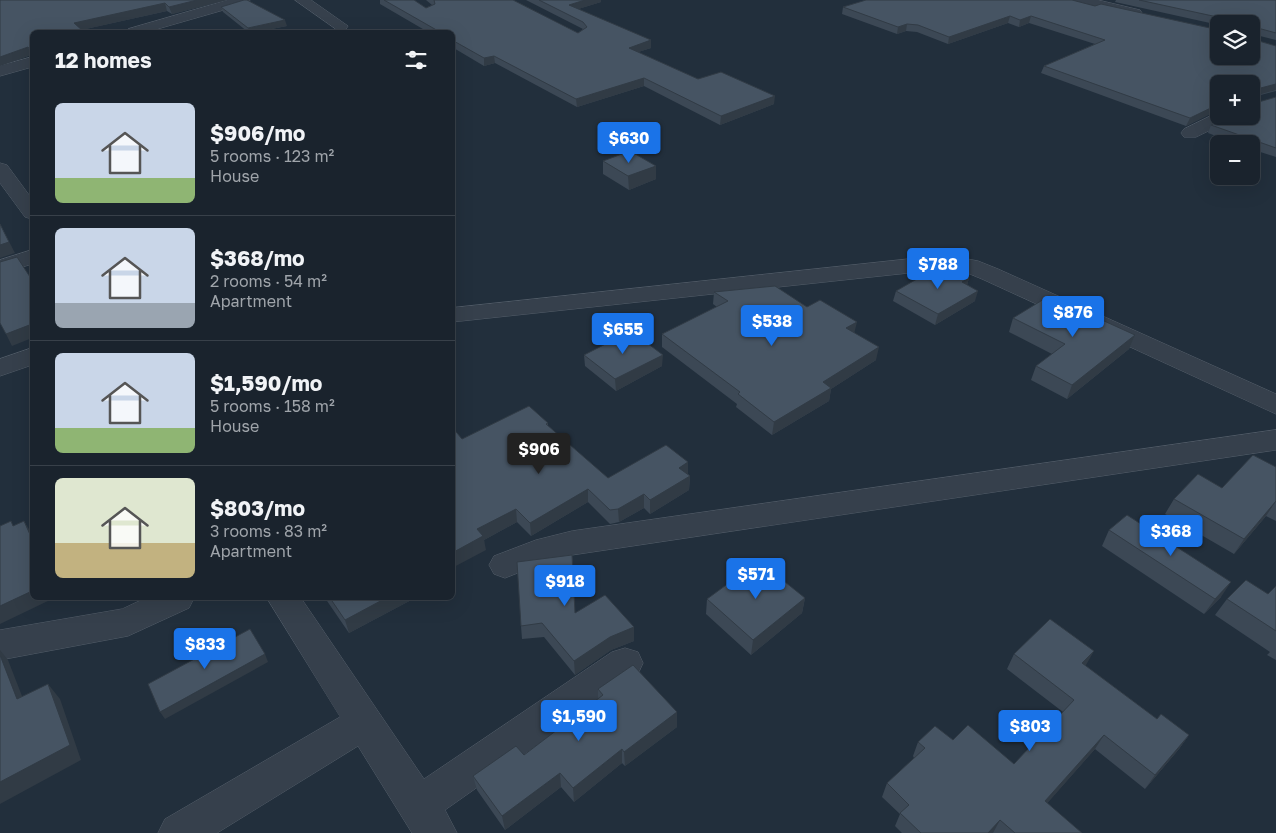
<!DOCTYPE html>
<meta charset="utf-8">
<style>
body{margin:0;font-family:"Golos Text",sans-serif;background:#272f39;color:#f1f3f6;height:100vh;display:flex;flex-direction:column;font-size:19px;white-space:nowrap}
*{box-sizing:border-box;margin:0}
p{font-size:16px;color:#9fa4aa}
.icon{flex:none;width:28px;height:28px;fill:none;stroke:currentColor;stroke-width:2;stroke-linecap:round;stroke-linejoin:round}
.map{position:relative;flex:1;overflow:hidden}
.drawer{position:absolute;left:30px;top:30px;width:425px;height:570px;display:flex;flex-direction:column;background:#1a232d;border-radius:8px;box-shadow:0 5px 20px #0002,0 0 0 1px #384049}
.drawer>*{flex:none}
.controls{position:absolute;left:1210px;top:15px;display:grid;gap:10px}
.controls a{display:grid;place-items:center;width:50px;height:50px;border-radius:8px;background:#1a232d;box-shadow:0 5px 20px #0002,0 0 0 1px #384049;font-size:25px}
.price{position:absolute;translate:-50% -42px;padding:0 11px;border-radius:5px;background:#1a73e8;color:#fff;font-size:16px;line-height:32px;filter:drop-shadow(0 1px 2px #0008)}
.price::after{content:'';position:absolute;left:50%;top:30px;width:15px;height:11px;margin-left:-8px;background:inherit;clip-path:polygon(0 0,100% 0,50% 100%)}
.price.current{background:#222;color:#fff}
ul{padding:0;list-style:none}
li{display:flex;align-items:center;gap:15px;height:125px;padding:0 25px}
li+li{border-top:1px solid #384049}
li span{display:grid;place-items:center;flex:none;width:140px;height:100px;border-radius:8px;color:#555}
li>.icon{margin-inline-start:auto}
span .icon{width:60px;height:60px;fill:#fffc;stroke-width:1}
li b{font-size:21px}
h2{display:flex;justify-content:space-between;align-items:center;height:60px;padding:0 25px;font-size:21px}
.map>svg:first-child{display:block}
.lines{fill:none;stroke-linecap:round;stroke-linejoin:round}
.minor-casing{stroke:#545e6a;stroke-width:1}
.minor{fill:#36404c;fill-rule:evenodd}
.wall{fill:#3c4855}
.shaded-wall{fill:#313b45}
.building{fill:#465463;stroke:#313b45}
</style>
<div class="map">
<svg width="1276" height="833" viewBox="0 0 1276 833">
<rect width="100%" height="100%" fill="#222f3c"/>
<g class="lines">
<g class="minor-casing">
<path id="minor" d="M 228,0 L 250,0 L 248,3 L 147,32 L 125,32 L 128,29 Z
M 295,0 L 311,0 L 348,26 L 346,29 L 336,29 Z
M 1073,0 L 1098,0 L 1140,10 L 1142,13 L 1135,17 L 1075,3 Z
M 32,57 L 32,67 L 0,76 L 0,66 Z
M 1219,112 L 1219,116 L 1234,116 L 1231,120 L 1196,137 L 1184,137 L 1181,133 L 1184,129 Z
M 0,163 L 7,165 L 32,199 L 32,219 L 25,217 L 0,183 Z
M 32,250 L 32,264 L 0,274 L 0,260 Z
M 946,255 L 978,261 L 998,269 L 1276,394 L 1276,414 L 982,279 L 965,272 L 946,269 L 452,322 L 452,308 Z
M 32,348 L 32,365 L 0,376 L 0,359 Z
M 1276,430 L 1276,450 L 572,555 L 543,563 L 505,578 L 494,574 L 489,565 L 494,556 L 536,540 L 572,531 Z
M 146,598 L 194,598 L 189,608 L 128,636 L 0,660 L 0,630 L 122,609 Z
M 267,598 L 301,598 L 424,779 L 612,652 L 625,648 L 638,652 L 643,663 L 638,674 L 445,810 L 457,833 L 412,833 L 358,746 L 217,833 L 158,833 L 165,819 L 340,717 Z"/>
</g>
<use href="#minor" class="minor"/>
</g>
<path class="wall" d="M 0,0 L 227,0 L 172,14 L 167,11 L 81,30 L 83,32 L 32,32 L 32,57 L 31,55 L 0,66 Z
M 380,0 L 414,0 L 426,8 L 432,5 L 426,0 L 513,0 L 578,33 L 583,29 L 526,0 L 601,0 L 601,2 L 578,9 L 651,48 L 638,52 L 698,79 L 774,104 L 720,125 L 644,86 L 577,107 L 495,63 L 484,66 L 452,47 L 452,32 L 428,32 L 380,4 Z
M 1072,0 L 1219,56 L 1251,24 L 1219,24 L 1219,25 L 1115,2 L 1116,0 L 1276,0 L 1276,40 L 1252,34 L 1252,39 L 1276,46 L 1276,91 L 1253,97 L 1253,101 L 1255,103 L 1276,97 L 1276,157 L 1251,149 L 1251,144 L 1237,144 L 1208,133 L 1211,125 L 1251,116 L 1219,84 L 1219,111 L 1218,110 L 1186,126 L 1041,73 L 1044,66 L 1095,44 L 1029,23 L 1019,27 L 1008,23 L 948,44 L 917,32 L 906,31 L 897,34 L 842,14 L 843,7 Z
M 221,7 L 287,26 L 256,32 L 248,32 L 223,12 Z
M 603,161 L 656,179 L 629,190 L 603,174 Z
M 969,278 L 967,285 L 975,301 L 935,325 L 893,301 L 896,291 Z
M 714,292 L 807,307 L 855,333 L 876,360 L 831,389 L 829,401 L 772,435 L 736,407 L 737,404 L 662,347 L 662,334 L 717,307 L 713,304 Z
M 1013,318 L 1135,335 L 1129,349 L 1067,399 L 1031,380 L 1036,366 L 1052,354 L 1009,332 Z
M 584,355 L 662,366 L 616,391 L 585,366 Z
M 548,423 L 548,426 L 608,478 L 688,474 L 690,476 L 689,490 L 650,514 L 644,508 L 619,522 L 610,524 L 588,502 L 531,536 L 517,522 L 484,540 L 486,550 L 462,439 Z
M 1276,467 L 1276,521 L 1266,516 L 1234,554 L 1165,514 L 1174,499 L 1222,488 Z
M 1109,530 L 1221,597 L 1204,614 L 1102,546 Z
M 572,555 L 575,613 L 634,627 L 634,641 L 611,650 L 575,675 L 544,637 L 522,639 L 521,626 Z
M 1276,586 L 1276,660 L 1267,655 L 1270,652 L 1215,615 L 1227,599 L 1268,594 Z
M 325,598 L 415,598 L 349,633 Z
M 805,598 L 802,613 L 751,655 L 706,614 L 707,599 Z
M 1014,654 L 1086,666 L 1157,719 L 1189,735 L 1179,749 L 1145,789 L 1095,749 L 1047,803 L 1082,833 L 902,833 L 895,826 L 900,814 L 882,797 L 887,783 L 914,758 L 913,756 L 918,742 L 953,740 L 1014,764 L 1063,712 L 1007,669 Z
M 598,689 L 677,727 L 625,766 L 622,763 L 574,802 L 561,787 L 505,830 L 477,790 L 473,776 L 524,755 L 598,699 Z"/>
<path class="shaded-wall" d="M 197,0 L 227,0 L 172,14 L 169,7 Z
M 585,0 L 601,0 L 601,2 L 569,12 L 569,5 Z
M 165,3 L 167,11 L 77,31 L 74,23 Z
M 1010,16 L 1008,23 L 948,44 L 949,37 Z
M 1031,16 L 1029,23 L 1019,27 L 1020,20 Z
M 285,20 L 287,26 L 256,32 L 250,32 L 248,28 Z
M 907,24 L 906,31 L 897,34 L 898,27 Z
M 651,40 L 651,48 L 629,55 L 629,48 Z
M 28,47 L 31,55 L 0,66 L 0,57 Z
M 494,56 L 495,63 L 484,66 L 484,58 Z
M 644,78 L 644,86 L 577,107 L 576,99 Z
M 1276,84 L 1276,90 L 1251,97 L 1253,90 Z
M 775,96 L 774,104 L 720,125 L 721,116 Z
M 1219,104 L 1218,110 L 1186,126 L 1190,118 Z
M 656,166 L 656,179 L 629,190 L 628,176 Z
M 0,224 L 15,253 L 0,258 Z
M 969,278 L 966,289 L 962,282 Z
M 978,291 L 975,301 L 935,325 L 938,314 Z
M 857,322 L 854,334 L 846,328 Z
M 32,324 L 32,338 L 12,346 L 6,334 Z
M 1135,335 L 1129,349 L 1067,399 L 1072,385 Z
M 879,347 L 876,360 L 831,389 L 829,401 L 772,435 L 774,422 L 823,382 Z
M 663,355 L 662,366 L 616,391 L 615,379 Z
M 688,462 L 688,476 L 679,468 Z
M 690,476 L 689,490 L 650,514 L 650,500 Z
M 588,489 L 588,502 L 531,536 L 530,523 Z
M 644,494 L 644,508 L 619,522 L 618,509 Z
M 1276,501 L 1266,516 L 1234,554 L 1244,539 Z
M 516,509 L 517,522 L 484,540 L 486,550 L 452,568 L 452,553 L 477,529 Z
M 24,521 L 32,534 L 32,539 Z
M 1231,582 L 1221,597 L 1204,614 L 1215,599 Z
M 32,591 L 32,598 L 49,598 L 50,600 L 0,624 L 0,606 Z
M 386,598 L 415,598 L 349,633 L 345,620 Z
M 805,598 L 802,613 L 751,655 L 753,640 Z
M 634,627 L 634,641 L 611,650 L 575,675 L 574,661 L 610,637 Z
M 0,650 L 8,660 L 29,714 L 17,699 L 0,655 Z
M 1094,651 L 1086,665 L 1074,678 L 1082,663 Z
M 265,654 L 268,662 L 165,719 L 160,712 Z
M 48,684 L 60,699 L 81,760 L 0,804 L 0,782 Z
M 677,712 L 677,727 L 625,766 L 624,752 Z
M 1104,735 L 1095,749 L 1037,815 L 1045,801 Z
M 1189,735 L 1179,749 L 1145,789 L 1155,775 Z
M 622,749 L 622,763 L 574,802 L 573,788 Z
M 560,773 L 561,787 L 505,830 L 502,816 Z
M 1000,820 L 993,833 L 988,833 Z"/>
<path class="building" d="M 0,0 L 197,0 L 169,7 L 165,3 L 74,23 L 83,31 L 77,32 L 32,32 L 32,50 L 31,51 L 28,47 L 0,57 Z
M 244,0 L 247,0 L 285,20 L 248,28 L 221,7 Z
M 384,0 L 414,0 L 426,8 L 435,4 L 434,0 L 513,0 L 578,33 L 587,27 L 583,22 L 539,0 L 585,0 L 569,5 L 651,40 L 629,48 L 698,79 L 721,72 L 775,96 L 721,116 L 644,78 L 576,99 L 494,56 L 484,58 L 452,40 L 452,32 L 440,32 Z
M 866,0 L 1072,0 L 1095,6 L 1101,4 L 1219,30 L 1219,56 L 1251,56 L 1251,24 L 1223,24 L 1222,18 L 1139,0 L 1276,0 L 1276,33 L 1254,27 L 1252,29 L 1252,39 L 1276,46 L 1276,84 L 1253,90 L 1253,101 L 1255,103 L 1276,97 L 1276,148 L 1211,125 L 1230,116 L 1251,116 L 1251,84 L 1219,84 L 1219,104 L 1190,118 L 1044,66 L 1105,40 L 1031,16 L 1020,20 L 1010,16 L 949,37 L 918,25 L 907,24 L 898,27 L 843,7 Z
M 630,151 L 656,166 L 628,176 L 603,161 Z
M 0,224 L 9,242 L 0,245 Z
M 17,257 L 32,280 L 32,324 L 6,334 L 0,323 L 0,262 Z
M 947,267 L 969,278 L 962,282 L 978,291 L 938,314 L 896,291 L 936,268 Z
M 775,286 L 807,307 L 820,300 L 857,322 L 846,328 L 879,347 L 823,382 L 831,388 L 774,422 L 738,394 L 740,392 L 662,334 L 728,301 L 714,292 Z
M 1049,296 L 1135,335 L 1072,385 L 1036,366 L 1065,344 L 1013,318 Z
M 631,331 L 663,355 L 615,379 L 584,355 Z
M 529,406 L 548,423 L 546,424 L 608,478 L 666,445 L 688,462 L 679,468 L 690,476 L 650,500 L 644,494 L 618,509 L 610,510 L 588,489 L 530,523 L 516,509 L 477,529 L 483,536 L 452,553 L 452,427 L 462,439 Z
M 1253,455 L 1276,467 L 1276,501 L 1244,539 L 1174,499 L 1198,474 L 1222,488 Z
M 1127,515 L 1231,582 L 1215,599 L 1109,530 Z
M 11,521 L 13,526 L 24,521 L 32,539 L 32,591 L 0,606 L 0,526 Z
M 572,555 L 575,613 L 605,595 L 634,627 L 610,637 L 574,661 L 542,623 L 521,626 L 517,562 Z
M 759,561 L 805,598 L 753,640 L 707,599 Z
M 1246,580 L 1268,594 L 1276,586 L 1276,631 L 1227,599 Z
M 330,598 L 386,598 L 345,620 Z
M 1050,619 L 1094,651 L 1082,663 L 1157,719 L 1161,714 L 1189,735 L 1155,775 L 1104,735 L 1045,801 L 1082,833 L 1015,833 L 1000,820 L 988,833 L 921,833 L 900,813 L 909,805 L 887,783 L 925,748 L 918,742 L 935,726 L 953,740 L 968,725 L 1014,764 L 1074,700 L 1014,654 Z
M 250,629 L 265,654 L 160,712 L 148,684 Z
M 0,655 L 17,699 L 48,684 L 70,745 L 0,782 Z
M 633,665 L 677,712 L 624,752 L 622,749 L 573,788 L 560,773 L 502,816 L 473,776 L 516,746 L 524,755 L 603,695 L 598,689 Z"/>
</svg>
<div class="controls">
<a><svg class="icon" aria-label="layers" viewBox="0 0 24 24"><path d="M12 4l9 5-9 5-9-5zM3 14l9 5 9-5"/></svg></a>
<a>+</a>
<a>−</a>
</div>
<b class="price" style="left:629px;top:164px">$630</b>
<b class="price" style="left:938px;top:290px">$788</b>
<b class="price" style="left:1073px;top:338px">$876</b>
<b class="price" style="left:772px;top:347px">$538</b>
<b class="price" style="left:623px;top:355px">$655</b>
<b class="price current" style="left:539px;top:475px">$906</b>
<b class="price" style="left:1171px;top:557px">$368</b>
<b class="price" style="left:756px;top:600px">$571</b>
<b class="price" style="left:565px;top:607px">$918</b>
<b class="price" style="left:205px;top:670px">$833</b>
<b class="price" style="left:579px;top:742px">$1,590</b>
<b class="price" style="left:1030px;top:752px">$803</b>
<section class="drawer">
<h2>12 homes<svg class="icon" aria-label="filters" viewBox="0 0 24 24"><path d="M4 7h16M4 17h16"/><circle cx="9" cy="7" r="2"/><circle cx="15" cy="17" r="2"/></svg></h2>
<ul>
<li><span style="background:linear-gradient(#c9d6e8 75%,#8fb573 0)"><svg class="icon" aria-label="home" viewBox="0 0 24 24"><path d="M3 11l9-7 9 7M6 9v11h12V9"/></svg></span><div><b>$906/mo</b><p>5 rooms · 123 m²</p><p>House</p></div></li>
<li><span style="background:linear-gradient(#c9d6e8 75%,#9aa5b1 0)"><svg class="icon" aria-label="home" viewBox="0 0 24 24"><path d="M3 11l9-7 9 7M6 9v11h12V9"/></svg></span><div><b>$368/mo</b><p>2 rooms · 54 m²</p><p>Apartment</p></div></li>
<li><span style="background:linear-gradient(#c9d6e8 75%,#8fb573 0)"><svg class="icon" aria-label="home" viewBox="0 0 24 24"><path d="M3 11l9-7 9 7M6 9v11h12V9"/></svg></span><div><b>$1,590/mo</b><p>5 rooms · 158 m²</p><p>House</p></div></li>
<li><span style="background:linear-gradient(#dfe7d0 65%,#c2b280 0)"><svg class="icon" aria-label="home" viewBox="0 0 24 24"><path d="M3 11l9-7 9 7M6 9v11h12V9"/></svg></span><div><b>$803/mo</b><p>3 rooms · 83 m²</p><p>Apartment</p></div></li>
</ul>
</section>
</div>
